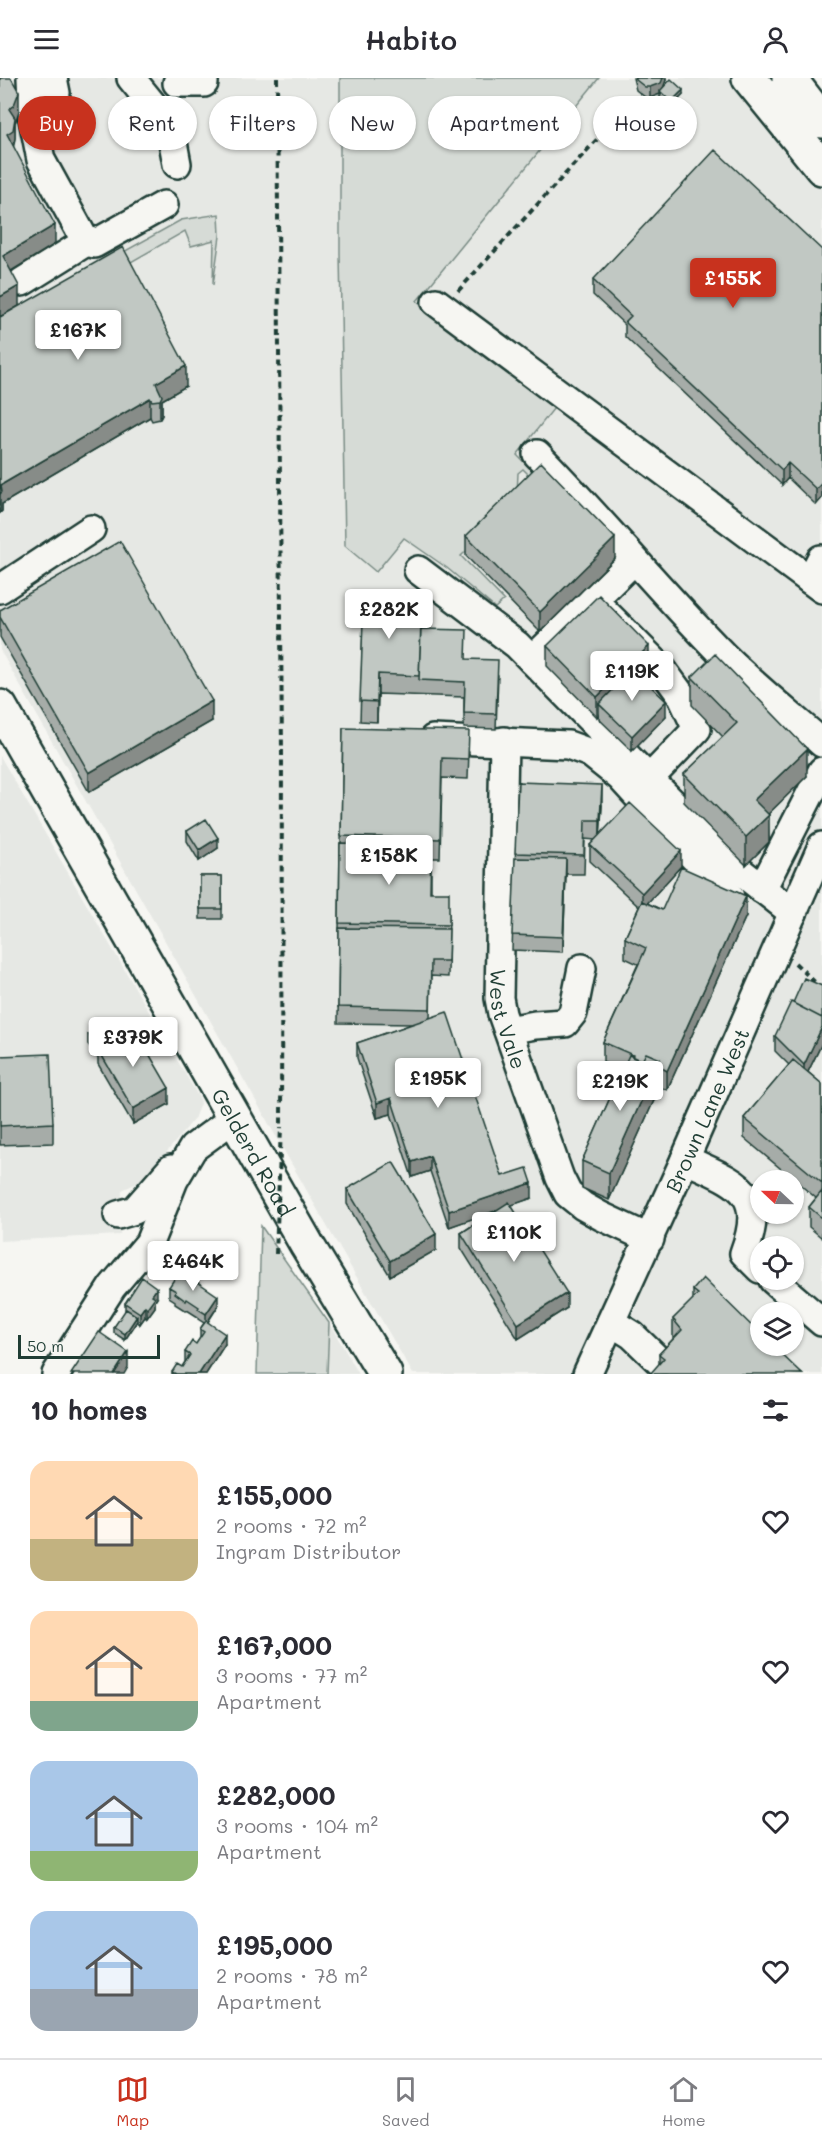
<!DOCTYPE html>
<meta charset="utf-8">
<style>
body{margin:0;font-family:Mali,sans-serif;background:#f7f7f7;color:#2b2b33;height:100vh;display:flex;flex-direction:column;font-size:22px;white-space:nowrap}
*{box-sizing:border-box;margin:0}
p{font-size:20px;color:#7c7c81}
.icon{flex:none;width:33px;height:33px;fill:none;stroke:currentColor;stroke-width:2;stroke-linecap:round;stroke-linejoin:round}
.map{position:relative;height:1296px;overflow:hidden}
.details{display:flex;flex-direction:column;background:#fff;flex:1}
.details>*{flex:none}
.hud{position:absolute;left:18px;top:18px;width:786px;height:54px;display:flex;gap:12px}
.needle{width:39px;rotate:292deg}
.controls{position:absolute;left:750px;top:1092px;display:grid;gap:12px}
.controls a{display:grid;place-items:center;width:54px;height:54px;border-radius:50%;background:#fff;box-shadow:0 2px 4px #0004;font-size:30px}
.scale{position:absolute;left:18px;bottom:15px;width:142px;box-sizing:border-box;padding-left:6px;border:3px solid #1f3d34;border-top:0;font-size:16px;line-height:21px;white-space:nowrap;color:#1f3d34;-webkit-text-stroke:4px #f6f6f2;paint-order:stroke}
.price{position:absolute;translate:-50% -51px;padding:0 14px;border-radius:6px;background:#fff;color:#222;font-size:20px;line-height:39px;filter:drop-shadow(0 2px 3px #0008)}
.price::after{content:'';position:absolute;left:50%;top:36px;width:18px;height:14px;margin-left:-9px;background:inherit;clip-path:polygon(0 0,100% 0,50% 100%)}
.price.active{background:#c8321e;color:#fff}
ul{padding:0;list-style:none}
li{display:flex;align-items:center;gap:18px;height:150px;padding:0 30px}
li span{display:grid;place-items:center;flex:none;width:168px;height:120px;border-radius:18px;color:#555}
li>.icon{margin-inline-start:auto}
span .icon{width:72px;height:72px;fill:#fffc;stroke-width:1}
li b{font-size:26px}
h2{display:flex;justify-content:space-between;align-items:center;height:72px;padding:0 30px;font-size:26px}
.tag{padding:0 21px;border-radius:27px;background:#fff;box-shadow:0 2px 4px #0004;font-size:21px;line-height:54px}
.tag.active{background:#c8321e;color:#fff}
header{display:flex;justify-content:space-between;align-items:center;height:78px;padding:0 30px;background:#fff;font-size:27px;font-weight:600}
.tabs{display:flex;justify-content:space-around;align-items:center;height:84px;border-top:2px solid #e1e1e2;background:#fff;font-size:16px;color:#7c7c81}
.tabs a{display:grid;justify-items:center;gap:3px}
.tabs .active{color:#c8321e}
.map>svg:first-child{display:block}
.built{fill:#e6e8e4;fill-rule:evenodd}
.green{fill:#d6dbd6;stroke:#7a8c85;stroke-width:1.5}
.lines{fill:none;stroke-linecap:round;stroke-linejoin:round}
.minor-casing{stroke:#1f3d34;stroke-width:32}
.major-casing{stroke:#1f3d34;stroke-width:38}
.highway-casing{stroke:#1f3d34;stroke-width:38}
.path{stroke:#1f3d34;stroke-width:4;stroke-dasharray:6 4.5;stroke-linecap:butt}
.minor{stroke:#f6f6f2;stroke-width:27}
.major{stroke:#f6f6f2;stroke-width:33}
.highway{stroke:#f6f6f2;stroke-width:33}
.path-bridge{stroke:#1f3d34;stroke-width:4;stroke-dasharray:6 4.5;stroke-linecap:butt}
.wall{fill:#a6aca8;stroke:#1f3d34;stroke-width:1.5}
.shaded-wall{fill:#878c88;stroke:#1f3d34;stroke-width:1.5}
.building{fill:#c1c8c3;stroke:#1f3d34;stroke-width:1.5}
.labels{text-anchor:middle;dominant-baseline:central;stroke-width:4.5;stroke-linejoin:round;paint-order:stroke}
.street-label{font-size:21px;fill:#1f3d34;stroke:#f6f6f2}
</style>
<header><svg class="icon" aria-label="menu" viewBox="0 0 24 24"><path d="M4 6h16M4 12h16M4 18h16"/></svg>Habito<svg class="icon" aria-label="person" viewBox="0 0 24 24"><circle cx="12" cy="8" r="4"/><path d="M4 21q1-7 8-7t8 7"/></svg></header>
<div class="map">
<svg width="822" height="1296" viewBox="0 0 822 1296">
<rect width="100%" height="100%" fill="#f6f6f2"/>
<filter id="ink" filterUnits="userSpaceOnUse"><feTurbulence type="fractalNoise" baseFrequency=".0167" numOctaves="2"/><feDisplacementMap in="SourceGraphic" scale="12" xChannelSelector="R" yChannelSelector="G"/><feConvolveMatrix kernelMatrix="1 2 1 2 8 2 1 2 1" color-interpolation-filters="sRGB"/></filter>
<g filter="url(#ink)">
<path class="built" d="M 0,0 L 340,0 L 340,174 L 416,223 L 599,0 L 749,0 L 822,90 L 822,1296 L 413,1296 L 324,1143 L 0,572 ZM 760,1102 L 794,1102 L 794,1136 L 760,1136 ZM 760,1168 L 794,1168 L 794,1202 L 760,1202 ZM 760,1234 L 794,1234 L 794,1268 L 760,1268 Z
M 0,678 L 201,1023 L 194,1041 L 144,1102 L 122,1112 L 120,1157 L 0,1163 Z
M 329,1245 L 359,1296 L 327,1296 Z"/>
<path class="green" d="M 340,0 L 599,0 L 417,223 L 554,330 L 517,377 L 538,399 L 534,402 L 523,391 L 518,395 L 517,416 L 521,421 L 461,478 L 504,522 L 495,530 L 447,490 L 404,460 L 376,494 L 345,468 L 340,175 Z
M 219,136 L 220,158 L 213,207 L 214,162 L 191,168 L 185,153 L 0,259 L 0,243 L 181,142 Z
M 261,1148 L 329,1245 L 327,1296 L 257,1296 Z"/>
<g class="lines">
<g class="minor-casing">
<g id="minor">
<path d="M 31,0 L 33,41 L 41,82 L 86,164 L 94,166 L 164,127"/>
<path d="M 53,0 L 56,15"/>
<path d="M 131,0 L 170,48 L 177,86"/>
<path d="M 177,5 L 204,5 L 204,0"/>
<path d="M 22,204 L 86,164"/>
<path d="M 436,224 L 822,511"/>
<path d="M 537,376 C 601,441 659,512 723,577 C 754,608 789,636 822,665"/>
<path d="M 418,492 L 517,567 L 740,793 L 793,835"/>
<path d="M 810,502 L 821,481"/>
<path d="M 0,511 L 91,451"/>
<path d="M 593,522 L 662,591 L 681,617 L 697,651 L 649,701"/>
<path d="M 532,582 L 633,483"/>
<path d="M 433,661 L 568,667 L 590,675 L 620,699 L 730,819"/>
<path id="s1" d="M 504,663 L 499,920 L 502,936 L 560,1100 L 568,1116 L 583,1128 L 601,1138 L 650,1161"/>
<path d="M 762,811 L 822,693"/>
<path d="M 508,952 L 535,947 L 565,945 L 573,935 L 582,890"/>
<path d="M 685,1081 C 735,1105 768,1111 744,1175 L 760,1191"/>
<path d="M 118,1137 L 135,1132 L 171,1091"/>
<path d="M 773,1202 L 822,1244"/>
<path d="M 611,1244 L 632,1257 L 659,1283"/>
<path d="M 56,1296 L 112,1209 L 149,1165 L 174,1102 L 193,1070 L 234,1040"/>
<path id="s2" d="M 587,1296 L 685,1081 L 822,768"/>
</g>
</g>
<g class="major-casing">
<g id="major">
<path id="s3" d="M 0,629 L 307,1167 L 385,1296"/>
</g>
</g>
<g class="highway-casing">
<path id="highway" d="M 749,0 L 822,90
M 789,0 L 822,43"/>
</g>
<path class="path" d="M 277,0 L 282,677 L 281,1049
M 458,213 L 635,20 L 659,21 L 677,37
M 795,885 L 822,911"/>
<use href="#minor" class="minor"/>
<use href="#major" class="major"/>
<use href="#highway" class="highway"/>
<path class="path-bridge" d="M 276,1176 L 281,1049"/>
</g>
<path class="wall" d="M 0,0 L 19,33 L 15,45 L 15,60 L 13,69 L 55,166 L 11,193 L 19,228 L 186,308 L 162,322 L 162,337 L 160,341 L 152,343 L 150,339 L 2,426 L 2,433 L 0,435 Z
M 633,0 L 666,0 L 663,10 L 683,17 L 671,29 L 660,19 L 660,16 L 650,20 L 645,19 L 636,12 Z
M 822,172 L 822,420 L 816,427 L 788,400 L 782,407 L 625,259 L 625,247 L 593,217 L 593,202 Z
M 466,458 L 615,480 L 540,554 L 466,478 Z
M 364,516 L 422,551 L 466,581 L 498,597 L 496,651 L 464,650 L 464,619 L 378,616 L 377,644 L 360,643 Z
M 0,532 L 212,643 L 89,714 L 0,559 Z
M 547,568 L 649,588 L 639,597 L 666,638 L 632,673 L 599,641 L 599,637 L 597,639 L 547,588 Z
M 692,599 L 807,698 L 768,736 L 769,764 L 746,787 L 684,724 L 684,696 L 723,659 L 692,627 Z
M 343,650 L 469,673 L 468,701 L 442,700 L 440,780 L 431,780 L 431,814 L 449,834 L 448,899 L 431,898 L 430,940 L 502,1098 L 532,1120 L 511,1127 L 567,1230 L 518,1261 L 461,1170 L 461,1155 L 496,1132 L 449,1149 L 430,1093 L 412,1099 L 391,1036 L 377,1040 L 357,980 L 357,965 L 413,946 L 338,945 L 340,765 L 341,765 Z
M 518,704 L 602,727 L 600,757 L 681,788 L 647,825 L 662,832 L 746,838 L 667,1012 L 660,1009 L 609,1122 L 582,1110 L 582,1083 L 622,993 L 603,984 L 603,964 L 638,886 L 625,880 L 625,860 L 639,829 L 590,783 L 590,767 L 596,762 L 585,761 L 584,796 L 566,796 L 563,874 L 512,872 Z
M 187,753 L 218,770 L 199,783 L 187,763 Z
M 200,798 L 222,798 L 222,841 L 200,841 Z
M 88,956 L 140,960 L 169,1026 L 133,1046 L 98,986 L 98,980 L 88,966 Z
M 775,958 L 822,965 L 808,994 L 822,1006 L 822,1160 L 809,1149 L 809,1129 L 816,1120 L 744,1060 L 744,1040 L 789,987 L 775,973 Z
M 0,978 L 53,1045 L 53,1065 L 0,1067 Z
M 347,1111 L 436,1172 L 390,1198 L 347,1126 Z
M 169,1209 L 218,1228 L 208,1244 L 225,1266 L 206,1296 L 172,1296 L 172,1294 L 182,1289 L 185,1284 L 185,1274 L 196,1266 L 200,1260 L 200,1251 L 204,1245 L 198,1241 L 198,1239 L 187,1232 L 186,1233 L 175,1226 L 175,1223 L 169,1219 Z
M 693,1212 L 802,1296 L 659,1286 L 659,1276 L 673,1261 L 673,1241 L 693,1222 Z
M 157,1220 L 155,1223 L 155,1229 L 147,1240 L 145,1239 L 140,1246 L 137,1244 L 125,1262 L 114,1255 L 114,1249 L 125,1234 L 125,1225 Z"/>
<path class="shaded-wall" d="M 663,0 L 666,0 L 666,2 L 661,16 L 660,13 L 660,16 L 650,20 L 650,9 Z
M 683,12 L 683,17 L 671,29 L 671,24 Z
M 19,14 L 19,33 L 15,45 L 15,60 L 13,72 L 7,56 L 9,31 Z
M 55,147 L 55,166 L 3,198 L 3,178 Z
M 19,208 L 19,228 L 0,239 L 0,219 Z
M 186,288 L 186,308 L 162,322 L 162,337 L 160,341 L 160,322 L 156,305 Z
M 150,320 L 150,339 L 2,426 L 2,433 L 0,435 L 0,416 L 1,407 Z
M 788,385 L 788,400 L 782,407 L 782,392 Z
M 822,405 L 822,420 L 816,427 L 816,411 Z
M 615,460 L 615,480 L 540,554 L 540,534 Z
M 649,568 L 649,588 L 604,631 L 599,626 L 599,637 L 597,639 L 597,619 Z
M 378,596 L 378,616 L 377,644 L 377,624 Z
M 212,623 L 212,643 L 89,714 L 89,695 Z
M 666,623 L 666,638 L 632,673 L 632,658 Z
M 807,671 L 807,698 L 754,750 L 754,722 Z
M 602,707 L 602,727 L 600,762 L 600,742 Z
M 769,737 L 769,764 L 746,787 L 746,759 Z
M 218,760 L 218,770 L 199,783 L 199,772 Z
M 681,773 L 681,788 L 642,831 L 642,815 Z
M 566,781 L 566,796 L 563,874 L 563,859 Z
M 746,818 L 746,838 L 667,1012 L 667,993 Z
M 822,949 L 822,965 L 804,1002 L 804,987 Z
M 140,950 L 140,960 L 99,973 Z
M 660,981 L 660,1009 L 609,1122 L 609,1095 Z
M 169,1010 L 169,1026 L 133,1046 L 133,1031 Z
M 391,1020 L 391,1036 L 377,1040 L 377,1025 Z
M 430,1078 L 430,1093 L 412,1099 L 412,1084 Z
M 532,1105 L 532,1120 L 449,1149 L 449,1133 Z
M 436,1156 L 436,1172 L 390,1198 L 390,1183 Z
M 157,1210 L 157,1220 L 155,1223 L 155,1229 L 147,1240 L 147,1230 L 152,1217 Z
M 567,1215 L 567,1230 L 518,1261 L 518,1246 Z
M 218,1218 L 218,1228 L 206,1246 L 206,1236 Z
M 145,1228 L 145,1239 L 140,1246 L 140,1235 Z
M 137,1238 L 137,1243 L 125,1262 L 125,1256 Z
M 225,1256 L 225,1266 L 206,1296 L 199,1296 Z
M 128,1274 L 128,1289 L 124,1296 L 114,1296 Z"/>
<path class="building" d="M 0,0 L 11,0 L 19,14 L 14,27 L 9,31 L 15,40 L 13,52 L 7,56 L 55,147 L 3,178 L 19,208 L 0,219 Z
M 636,0 L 663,0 L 661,5 L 650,9 L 645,9 L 636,2 Z
M 671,1 L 683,12 L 671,24 L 660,13 Z
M 715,72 L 822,172 L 822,405 L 816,411 L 788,385 L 782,392 L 625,244 L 631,238 L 593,202 Z
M 123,169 L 186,288 L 156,305 L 162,318 L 160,322 L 152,323 L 150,320 L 1,407 L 2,414 L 0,416 L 0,239 Z
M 541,384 L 615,460 L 540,534 L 466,458 Z
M 120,463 L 212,623 L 89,695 L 0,539 L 0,532 Z
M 364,516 L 422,518 L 419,598 L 378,596 L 377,624 L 360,623 Z
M 599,517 L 649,568 L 597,619 L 547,568 Z
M 421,551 L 467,552 L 466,581 L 498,582 L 496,636 L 464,635 L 465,604 L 419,602 Z
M 715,576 L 807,671 L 754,722 L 769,737 L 746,759 L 684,696 L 737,645 L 692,599 Z
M 633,591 L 666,623 L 632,658 L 599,626 Z
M 343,650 L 469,653 L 468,681 L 442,680 L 440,761 L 341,758 Z
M 518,704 L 602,707 L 600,742 L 585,742 L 584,777 L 515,775 Z
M 630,725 L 681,773 L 642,815 L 590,767 Z
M 206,741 L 218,760 L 199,772 L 187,753 Z
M 340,765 L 431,767 L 430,814 L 449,814 L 449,847 L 339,845 Z
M 515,780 L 566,781 L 563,859 L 512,857 Z
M 681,789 L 746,818 L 667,993 L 660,989 L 660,981 L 646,975 L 642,983 L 632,979 L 633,977 L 603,964 L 646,870 L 625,860 L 642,823 L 662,832 Z
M 200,798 L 222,798 L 222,831 L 200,831 Z
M 339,850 L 449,851 L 448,883 L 431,883 L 430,931 L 338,929 Z
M 804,900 L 822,908 L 822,940 L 793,925 Z
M 791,924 L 822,940 L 822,949 L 804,987 L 775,958 Z
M 447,934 L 502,1098 L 527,1090 L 532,1105 L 449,1133 L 430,1078 L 412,1084 L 391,1020 L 377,1025 L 357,965 Z
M 133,942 L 140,950 L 136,953 L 134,950 L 98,970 L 88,956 Z
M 134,950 L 169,1010 L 133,1031 L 98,971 Z
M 646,975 L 660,981 L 609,1095 L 582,1083 L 629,977 L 642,983 Z
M 50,976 L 53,1045 L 0,1048 L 0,978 Z
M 793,982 L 822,1006 L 822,1105 L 744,1040 Z
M 393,1084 L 436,1156 L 390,1183 L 347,1111 Z
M 822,1113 L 822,1140 L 809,1129 Z
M 509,1124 L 567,1215 L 518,1246 L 461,1155 Z
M 180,1192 L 218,1218 L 206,1236 L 198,1231 L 199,1229 L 187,1221 L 186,1223 L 175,1215 L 176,1213 L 169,1209 Z
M 142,1199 L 157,1210 L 152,1217 L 155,1219 L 147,1230 L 145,1228 L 140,1235 L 125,1225 Z
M 703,1200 L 760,1256 L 760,1268 L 773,1268 L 802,1296 L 650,1296 L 664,1280 L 659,1276 L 682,1252 L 673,1241 L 698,1216 L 693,1212 Z
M 126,1231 L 137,1238 L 125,1256 L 114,1249 Z
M 206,1243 L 225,1256 L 199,1296 L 176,1296 L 172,1294 L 177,1286 L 182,1289 L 190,1277 L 185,1274 L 192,1263 L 196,1266 L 204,1254 L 200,1251 Z
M 99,1254 L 128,1274 L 114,1296 L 71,1296 Z"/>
</g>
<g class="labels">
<g class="street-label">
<text stroke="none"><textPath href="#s1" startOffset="279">West Vale</textPath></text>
<text stroke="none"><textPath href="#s2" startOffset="290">Brown Lane West</textPath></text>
<text stroke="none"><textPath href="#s3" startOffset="512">Gelderd Road</textPath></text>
</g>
</g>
</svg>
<div class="controls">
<a><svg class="needle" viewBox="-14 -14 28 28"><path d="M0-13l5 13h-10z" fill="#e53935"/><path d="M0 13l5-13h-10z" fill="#7c7c81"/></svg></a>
<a><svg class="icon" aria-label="locate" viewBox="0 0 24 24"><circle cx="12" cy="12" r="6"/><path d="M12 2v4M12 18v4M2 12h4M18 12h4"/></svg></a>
<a><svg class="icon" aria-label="layers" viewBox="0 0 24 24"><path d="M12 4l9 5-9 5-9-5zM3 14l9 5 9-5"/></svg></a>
</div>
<div class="scale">50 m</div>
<b class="price active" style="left:733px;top:231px">£155K</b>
<b class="price" style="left:78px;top:283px">£167K</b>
<b class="price" style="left:389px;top:562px">£282K</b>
<b class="price" style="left:632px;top:624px">£119K</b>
<b class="price" style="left:389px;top:808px">£158K</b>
<b class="price" style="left:133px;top:990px">£379K</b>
<b class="price" style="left:438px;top:1031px">£195K</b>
<b class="price" style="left:620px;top:1034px">£219K</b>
<b class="price" style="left:514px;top:1185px">£110K</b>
<b class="price" style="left:193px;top:1214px">£464K</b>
<div class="hud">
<a class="tag active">Buy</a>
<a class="tag">Rent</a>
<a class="tag">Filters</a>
<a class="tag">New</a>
<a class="tag">Apartment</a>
<a class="tag">House</a>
</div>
</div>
<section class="details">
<h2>10 homes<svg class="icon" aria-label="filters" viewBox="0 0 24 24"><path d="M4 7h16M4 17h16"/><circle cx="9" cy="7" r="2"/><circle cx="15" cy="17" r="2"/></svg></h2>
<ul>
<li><span style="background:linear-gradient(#ffd9b3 65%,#c2b280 0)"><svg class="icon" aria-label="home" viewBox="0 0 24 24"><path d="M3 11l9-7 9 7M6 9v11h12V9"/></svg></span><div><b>£155,000</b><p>2 rooms · 72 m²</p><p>Ingram Distributor</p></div><svg class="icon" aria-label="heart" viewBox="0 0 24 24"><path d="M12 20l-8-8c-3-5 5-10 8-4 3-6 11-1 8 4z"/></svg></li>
<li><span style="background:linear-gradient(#ffd9b3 75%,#7fa58c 0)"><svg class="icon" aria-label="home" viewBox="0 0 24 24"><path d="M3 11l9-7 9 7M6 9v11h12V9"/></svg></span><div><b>£167,000</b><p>3 rooms · 77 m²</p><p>Apartment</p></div><svg class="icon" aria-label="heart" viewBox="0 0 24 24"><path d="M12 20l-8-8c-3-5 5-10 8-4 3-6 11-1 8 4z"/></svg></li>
<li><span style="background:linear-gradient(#a9c7e8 75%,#8fb573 0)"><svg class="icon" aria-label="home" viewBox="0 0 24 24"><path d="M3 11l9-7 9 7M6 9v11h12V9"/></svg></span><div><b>£282,000</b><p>3 rooms · 104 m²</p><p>Apartment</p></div><svg class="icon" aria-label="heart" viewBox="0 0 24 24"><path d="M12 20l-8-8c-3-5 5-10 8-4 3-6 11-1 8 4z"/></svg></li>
<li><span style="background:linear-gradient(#a9c7e8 65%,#9aa5b1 0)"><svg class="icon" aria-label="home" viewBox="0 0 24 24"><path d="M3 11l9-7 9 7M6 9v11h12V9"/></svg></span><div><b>£195,000</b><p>2 rooms · 78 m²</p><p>Apartment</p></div><svg class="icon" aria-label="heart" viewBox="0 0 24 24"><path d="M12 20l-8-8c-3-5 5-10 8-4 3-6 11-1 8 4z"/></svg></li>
</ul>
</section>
<nav class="tabs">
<a class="active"><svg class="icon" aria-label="map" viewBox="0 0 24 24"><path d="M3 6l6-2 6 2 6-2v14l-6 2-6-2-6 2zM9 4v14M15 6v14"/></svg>Map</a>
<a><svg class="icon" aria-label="saved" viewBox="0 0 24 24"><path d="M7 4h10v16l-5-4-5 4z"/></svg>Saved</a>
<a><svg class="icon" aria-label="home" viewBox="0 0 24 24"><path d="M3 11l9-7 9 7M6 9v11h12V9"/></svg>Home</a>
</nav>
